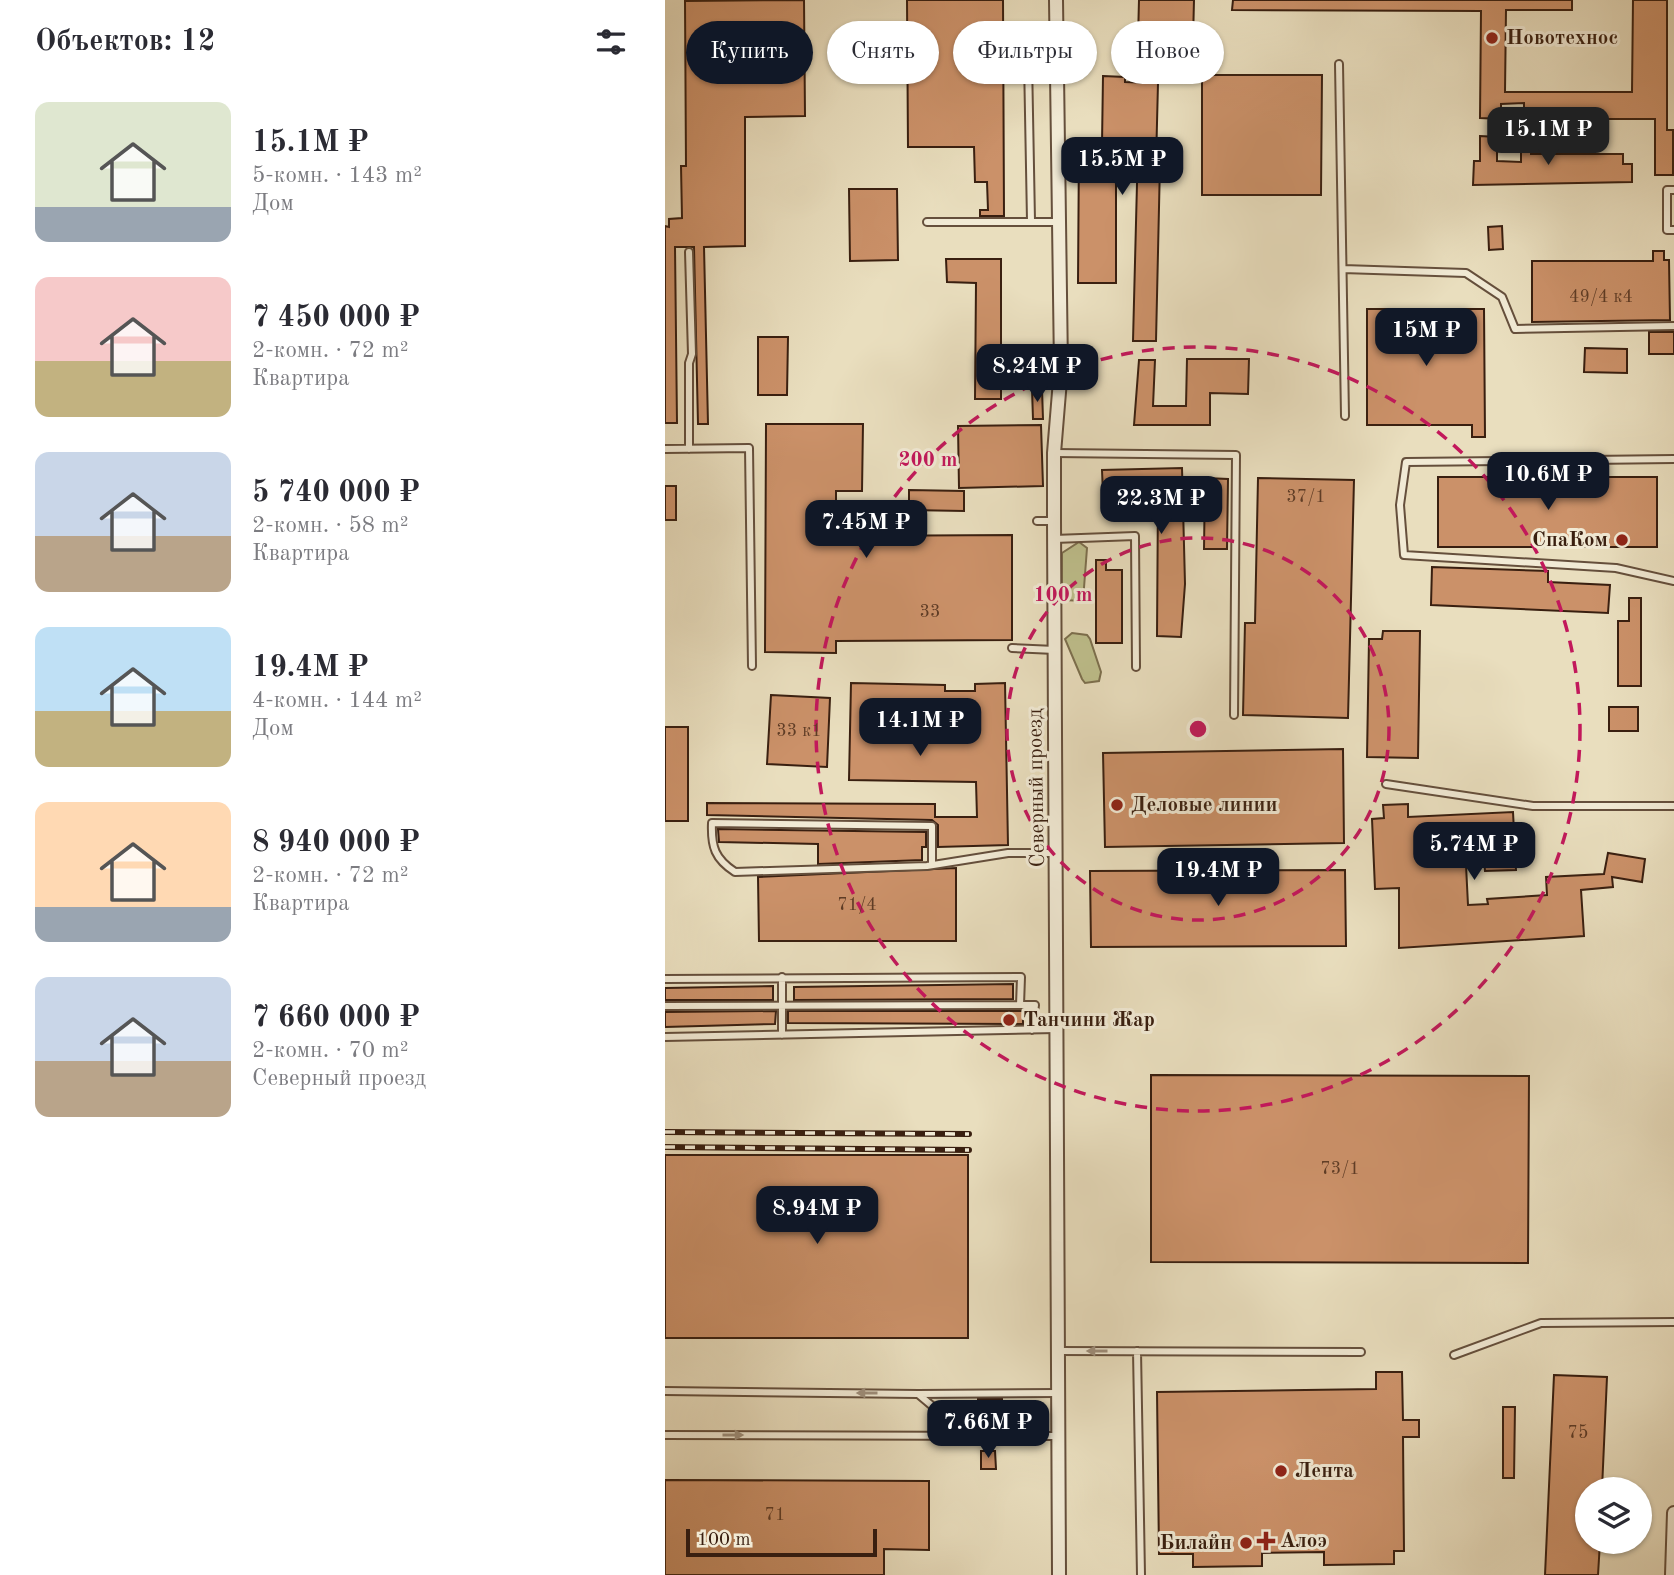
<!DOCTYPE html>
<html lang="ru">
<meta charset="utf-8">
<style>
body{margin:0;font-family:"Old Standard TT",serif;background:#f7f7f7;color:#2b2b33;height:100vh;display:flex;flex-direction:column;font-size:26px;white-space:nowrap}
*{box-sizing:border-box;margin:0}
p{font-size:23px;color:#7c7c81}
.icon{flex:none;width:38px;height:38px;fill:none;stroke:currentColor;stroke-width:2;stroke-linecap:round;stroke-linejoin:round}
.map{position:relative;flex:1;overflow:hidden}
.details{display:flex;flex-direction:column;background:#fff;width:665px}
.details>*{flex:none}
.banner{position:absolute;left:21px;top:21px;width:665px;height:63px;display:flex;gap:14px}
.buttons{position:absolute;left:910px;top:1477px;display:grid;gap:14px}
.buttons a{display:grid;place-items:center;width:77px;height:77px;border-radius:50%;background:#fff;box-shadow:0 2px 5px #0004;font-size:35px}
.scale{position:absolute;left:21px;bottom:18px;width:191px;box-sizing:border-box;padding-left:7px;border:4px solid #391f10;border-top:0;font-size:19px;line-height:24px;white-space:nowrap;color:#391f10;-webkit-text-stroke:5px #f1ead5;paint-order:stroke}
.price{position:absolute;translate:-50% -60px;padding:0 16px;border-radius:14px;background:#111827;color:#fff;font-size:23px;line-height:46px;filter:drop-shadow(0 2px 4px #0008)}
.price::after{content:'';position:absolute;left:50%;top:42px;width:21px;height:16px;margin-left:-10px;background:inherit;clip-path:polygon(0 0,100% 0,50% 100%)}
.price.selected{background:#222;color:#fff}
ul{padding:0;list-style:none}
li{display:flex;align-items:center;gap:21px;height:175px;padding:0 35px}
li span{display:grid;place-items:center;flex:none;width:196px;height:140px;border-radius:14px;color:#555}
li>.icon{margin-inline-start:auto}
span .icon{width:84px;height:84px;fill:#fffc;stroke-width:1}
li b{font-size:30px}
h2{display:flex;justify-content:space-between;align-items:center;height:84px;padding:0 35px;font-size:30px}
.chip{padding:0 24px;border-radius:32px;background:#fff;box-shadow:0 2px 5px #0004;font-size:24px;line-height:63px}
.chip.selected{background:#111827;color:#fff}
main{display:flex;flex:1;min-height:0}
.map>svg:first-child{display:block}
.green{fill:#bebf8c;stroke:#7c6f4e;stroke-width:2}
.building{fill:#cb9169;stroke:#391f10;stroke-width:2}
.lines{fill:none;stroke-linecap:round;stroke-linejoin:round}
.lane-casing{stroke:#654f3c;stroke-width:10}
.street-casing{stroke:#654f3c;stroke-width:16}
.lane{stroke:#f1ead5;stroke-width:6}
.street{stroke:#f1ead5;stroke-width:12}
.rail-casing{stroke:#391f10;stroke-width:6}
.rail{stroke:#f1ead5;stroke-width:3.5;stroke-dasharray:10;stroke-linecap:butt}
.oneway{fill:#9e8f7c}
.ring{fill:none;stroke:#c2185b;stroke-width:3.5;stroke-dasharray:12 9}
.poi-dot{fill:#8f2418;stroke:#f1ead5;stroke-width:2.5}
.labels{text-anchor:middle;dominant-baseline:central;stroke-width:6;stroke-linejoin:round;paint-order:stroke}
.number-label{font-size:18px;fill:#5e3c26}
.poi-label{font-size:21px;font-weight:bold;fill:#391f10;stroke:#f1ead5;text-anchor:start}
.street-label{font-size:21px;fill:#391f10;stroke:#f1ead5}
.centre{fill:#c2185b;stroke:#f1ead5;stroke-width:3.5}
.ring-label{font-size:21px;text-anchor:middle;font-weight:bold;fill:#c2185b;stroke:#f1ead5;stroke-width:6;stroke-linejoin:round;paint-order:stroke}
</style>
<main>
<section class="details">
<h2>Объектов: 12<svg class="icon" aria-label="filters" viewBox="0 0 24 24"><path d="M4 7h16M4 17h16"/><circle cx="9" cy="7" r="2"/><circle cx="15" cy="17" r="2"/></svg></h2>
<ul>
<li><span style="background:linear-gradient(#dfe7d0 75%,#9aa5b1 0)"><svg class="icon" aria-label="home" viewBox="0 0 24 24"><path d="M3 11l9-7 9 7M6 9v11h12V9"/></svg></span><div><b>15.1M ₽</b><p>5-комн. · 143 m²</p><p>Дом</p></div></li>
<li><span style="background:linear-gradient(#f6c9c9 60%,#c2b280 0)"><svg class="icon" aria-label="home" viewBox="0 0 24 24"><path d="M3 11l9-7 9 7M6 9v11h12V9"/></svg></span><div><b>7 450 000 ₽</b><p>2-комн. · 72 m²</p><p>Квартира</p></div></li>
<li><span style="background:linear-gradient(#c9d6e8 60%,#b9a48a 0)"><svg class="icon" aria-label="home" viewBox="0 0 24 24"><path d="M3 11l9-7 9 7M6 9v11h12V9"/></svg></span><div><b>5 740 000 ₽</b><p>2-комн. · 58 m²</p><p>Квартира</p></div></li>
<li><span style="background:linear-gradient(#bfe0f5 60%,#c2b280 0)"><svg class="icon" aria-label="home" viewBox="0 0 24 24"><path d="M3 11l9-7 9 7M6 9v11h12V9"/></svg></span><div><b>19.4M ₽</b><p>4-комн. · 144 m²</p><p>Дом</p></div></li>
<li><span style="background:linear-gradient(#ffd9b3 75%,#9aa5b1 0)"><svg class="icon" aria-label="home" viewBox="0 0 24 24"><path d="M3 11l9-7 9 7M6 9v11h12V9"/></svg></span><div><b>8 940 000 ₽</b><p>2-комн. · 72 m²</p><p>Квартира</p></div></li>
<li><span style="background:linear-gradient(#c9d6e8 60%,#b9a48a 0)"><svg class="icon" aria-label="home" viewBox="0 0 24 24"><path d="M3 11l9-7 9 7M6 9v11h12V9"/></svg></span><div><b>7 660 000 ₽</b><p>2-комн. · 70 m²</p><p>Северный проезд</p></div></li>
</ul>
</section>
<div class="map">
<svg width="1009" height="1575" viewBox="0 0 1009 1575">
<rect width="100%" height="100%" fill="#e9debe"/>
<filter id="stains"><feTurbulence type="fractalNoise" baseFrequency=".00286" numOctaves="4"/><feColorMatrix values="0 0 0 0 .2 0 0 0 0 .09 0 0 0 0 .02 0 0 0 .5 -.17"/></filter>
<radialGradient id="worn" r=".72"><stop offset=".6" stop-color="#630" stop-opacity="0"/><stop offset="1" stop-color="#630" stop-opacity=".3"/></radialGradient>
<path class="green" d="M 414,542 L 422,548 L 418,601 L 399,600 L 397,596 L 397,553 Z
M 407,633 L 422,635 L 425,639 L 436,672 L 434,681 L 420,683 L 417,679 L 400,639 Z"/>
<path class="building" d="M 139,0 L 140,116 L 80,117 L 80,246 L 39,247 L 43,424 L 33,424 L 29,247 L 10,247 L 12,423 L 0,423 L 0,226 L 4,227 L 4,219 L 17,218 L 16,166 L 21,166 L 20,1 Z
M 242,0 L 338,0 L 339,216 L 315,216 L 315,210 L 323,210 L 322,182 L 310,182 L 309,147 L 243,147 Z
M 474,0 L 529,0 L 528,40 L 473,39 Z
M 568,0 L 907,0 L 907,10 L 841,10 L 840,92 L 967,92 L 968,0 L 1002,0 L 1002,130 L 1008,130 L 1008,175 L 990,175 L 990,119 L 859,119 L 859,103 L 836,104 L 836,119 L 815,118 L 816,11 L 567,10 Z
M 537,75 L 657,75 L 656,195 L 537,195 Z
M 438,76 L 460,77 L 460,82 L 493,83 L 491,163 L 495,163 L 491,341 L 468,341 L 473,144 L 451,144 L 451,283 L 413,283 L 414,144 L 437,144 Z
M 815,136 L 832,137 L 832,161 L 856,162 L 856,138 L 866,138 L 866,154 L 958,154 L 958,164 L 967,164 L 967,182 L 808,185 L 809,161 L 815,161 Z
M 184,189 L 232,189 L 233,260 L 185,261 Z
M 837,226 L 838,249 L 824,250 L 823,227 Z
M 988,251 L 999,251 L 999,260 L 1004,260 L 1005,320 L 867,322 L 867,261 L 988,261 Z
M 281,259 L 336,259 L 336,399 L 310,399 L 311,283 L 282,282 Z
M 702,309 L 819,309 L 820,437 L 807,437 L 807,425 L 702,425 Z
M 984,332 L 1009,332 L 1009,354 L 984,354 Z
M 93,337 L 123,337 L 122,395 L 93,395 Z
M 920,348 L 962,349 L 962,373 L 919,372 Z
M 522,359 L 584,359 L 583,394 L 545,393 L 545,425 L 469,425 L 474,360 L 490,360 L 488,406 L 521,406 Z
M 367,389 L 377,389 L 378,419 L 368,419 Z
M 101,424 L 198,424 L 197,491 L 171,491 L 171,536 L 347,535 L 347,640 L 171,641 L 171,653 L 100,652 Z
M 376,425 L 378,486 L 294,488 L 293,426 Z
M 517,468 L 520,584 L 516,637 L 492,636 L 493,493 L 438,494 L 437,470 Z
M 773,477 L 992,477 L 992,547 L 773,547 Z
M 540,478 L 563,479 L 562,549 L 539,549 Z
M 593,478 L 689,480 L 683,718 L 578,715 L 580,623 L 590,623 Z
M 0,486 L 11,486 L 11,520 L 0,520 Z
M 244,490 L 299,491 L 299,511 L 244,510 Z
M 431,560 L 441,560 L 441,570 L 457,570 L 457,643 L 431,643 Z
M 767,567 L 883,571 L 883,582 L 945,585 L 943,613 L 766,605 Z
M 964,598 L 976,598 L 976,686 L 953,686 L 953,621 L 964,621 Z
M 718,631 L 755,631 L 753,758 L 702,757 L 704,639 L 717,639 Z
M 186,683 L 280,685 L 280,691 L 310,691 L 310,684 L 340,683 L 343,845 L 273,847 L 273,825 L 267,820 L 42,815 L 42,803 L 270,804 L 270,817 L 312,817 L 311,782 L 184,780 Z
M 106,695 L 165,698 L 162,767 L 102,764 Z
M 944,707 L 973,707 L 973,731 L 944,731 Z
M 0,727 L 23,727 L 23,821 L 0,821 Z
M 678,749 L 679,843 L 440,847 L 438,753 Z
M 743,804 L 743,817 L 848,812 L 851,870 L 820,871 L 816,824 L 799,825 L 803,905 L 823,904 L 822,899 L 882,895 L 881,877 L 939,874 L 943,853 L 980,859 L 977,882 L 947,877 L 948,887 L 916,890 L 919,936 L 734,948 L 734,888 L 710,889 L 707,819 L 719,818 L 718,805 Z
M 53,829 L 261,832 L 261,847 L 257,847 L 257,860 L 153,864 L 153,844 L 54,842 Z
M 291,868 L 291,941 L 94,941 L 93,877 Z
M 680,870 L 681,946 L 426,947 L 425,871 Z
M 348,984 L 348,999 L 129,1000 L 129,987 Z
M 108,986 L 108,1000 L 0,1000 L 0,988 Z
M 111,1011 L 110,1024 L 0,1027 L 0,1012 Z
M 123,1011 L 358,1011 L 358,1024 L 123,1023 Z
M 486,1075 L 864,1076 L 863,1263 L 486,1262 Z
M 0,1155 L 303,1155 L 303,1338 L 0,1338 Z
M 711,1372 L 737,1372 L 738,1420 L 754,1420 L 754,1437 L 738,1437 L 739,1551 L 729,1551 L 729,1564 L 659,1565 L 659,1552 L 597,1553 L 597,1566 L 528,1567 L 528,1554 L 494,1554 L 492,1392 L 711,1389 Z
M 889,1375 L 942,1377 L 937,1489 L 922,1489 L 922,1542 L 935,1542 L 933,1575 L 880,1575 Z
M 313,1399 L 337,1399 L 338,1416 L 313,1417 Z
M 838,1407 L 850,1407 L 849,1478 L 838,1478 Z
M 316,1451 L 330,1451 L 331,1469 L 316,1469 Z
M 0,1480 L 264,1481 L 264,1550 L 219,1549 L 219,1575 L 0,1575 Z"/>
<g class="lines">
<g class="lane-casing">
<path id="lane" d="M 363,60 L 366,221
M 674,64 L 680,416
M 1009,190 L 1002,190 L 1002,230 L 1009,230
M 262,222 L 393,222
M 678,269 L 801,273 L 837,297 L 850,329 L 1009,326
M 0,449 L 84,448 L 87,666
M 24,449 L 24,363 L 27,354 L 24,252
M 389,453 L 571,455 L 569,715
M 1009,459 L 741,462 L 735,505 L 739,555 L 951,568 L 1009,581
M 372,521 L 389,521
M 389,539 L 470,536 L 471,667
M 347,648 L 390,650
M 721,784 L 868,806 L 1009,806
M 267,865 L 267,826 L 47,823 C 46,847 50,859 70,872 L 262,866 L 343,853 L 390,853
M 0,979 L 356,977 L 355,1005
M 0,1006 L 370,1005 L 367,1030
M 117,1035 L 117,977
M 0,1037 L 391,1029
M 393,1351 L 696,1352
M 472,1351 L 476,1575
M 789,1355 L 876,1323 L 1009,1322
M 0,1391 L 253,1394 L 303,1436
M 253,1394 L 393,1393
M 0,1435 L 393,1436"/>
</g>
<g class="street-casing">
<path id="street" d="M 391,0 L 396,368 L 389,453 L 389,521 L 394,1575
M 1007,1575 L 1009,1513"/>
</g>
<use href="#lane" class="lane"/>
<use href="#street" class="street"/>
<g class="rail-casing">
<path id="rail" d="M 0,1132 L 304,1134
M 0,1147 L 304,1150"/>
</g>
<use href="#rail" class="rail"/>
</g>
<defs><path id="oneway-solid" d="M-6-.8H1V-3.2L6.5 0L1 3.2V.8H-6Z" transform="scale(1.75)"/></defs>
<g class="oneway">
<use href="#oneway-solid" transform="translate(432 1351) rotate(-180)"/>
<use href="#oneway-solid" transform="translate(202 1393) rotate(-180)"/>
<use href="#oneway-solid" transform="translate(68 1435)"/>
</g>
<g class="ring">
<circle cx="533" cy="729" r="191"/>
<circle cx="533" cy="729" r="382"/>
</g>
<g class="poi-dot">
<circle cx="827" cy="38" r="7"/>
<circle cx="957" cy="540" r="7"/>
<circle cx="452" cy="805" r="7"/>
<circle cx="344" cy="1020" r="7"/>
<circle cx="616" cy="1471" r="7"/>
<path d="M597.5 1530.5h7v7h7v7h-7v7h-7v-7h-7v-7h7z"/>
<circle cx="581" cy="1543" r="7"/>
</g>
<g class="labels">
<g class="number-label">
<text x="936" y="297">49/4 к4</text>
<text x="641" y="497">37/1</text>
<text x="265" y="612">33</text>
<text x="134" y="731">33 к1</text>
<text x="192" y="905">71/4</text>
<text x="675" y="1169">73/1</text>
<text x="913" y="1433">75</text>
<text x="110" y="1515">71</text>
</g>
<g class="poi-label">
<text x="841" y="38">Новотехнос</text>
<text x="943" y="540" text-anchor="end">СпаКом</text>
<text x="466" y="805">Деловые линии</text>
<text x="358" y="1020">Танчини Жар</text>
<text x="630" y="1471">Лента</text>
<text x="615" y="1541">Алоэ</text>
<text x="567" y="1543" text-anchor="end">Билайн</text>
</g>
<g class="street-label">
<text transform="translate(372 788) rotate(-91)">Северный проезд</text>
</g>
</g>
<circle cx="533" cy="729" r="10" class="centre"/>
<g class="ring-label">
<text x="263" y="466">200 m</text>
<text x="398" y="601">100 m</text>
</g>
<rect width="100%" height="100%" filter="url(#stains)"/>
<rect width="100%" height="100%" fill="url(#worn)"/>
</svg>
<div class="buttons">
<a><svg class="icon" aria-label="layers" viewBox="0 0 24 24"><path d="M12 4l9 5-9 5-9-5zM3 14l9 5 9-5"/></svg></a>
</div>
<div class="scale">100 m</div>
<b class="price selected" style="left:883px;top:167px">15.1M ₽</b>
<b class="price" style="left:457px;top:197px">15.5M ₽</b>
<b class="price" style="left:761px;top:368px">15M ₽</b>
<b class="price" style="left:372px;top:404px">8.24M ₽</b>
<b class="price" style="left:883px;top:512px">10.6M ₽</b>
<b class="price" style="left:496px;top:536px">22.3M ₽</b>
<b class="price" style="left:201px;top:560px">7.45M ₽</b>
<b class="price" style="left:255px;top:758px">14.1M ₽</b>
<b class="price" style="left:809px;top:882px">5.74M ₽</b>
<b class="price" style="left:553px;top:908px">19.4M ₽</b>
<b class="price" style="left:152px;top:1246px">8.94M ₽</b>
<b class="price" style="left:323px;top:1460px">7.66M ₽</b>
<div class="banner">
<a class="chip selected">Купить</a>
<a class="chip">Снять</a>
<a class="chip">Фильтры</a>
<a class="chip">Новое</a>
</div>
</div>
</main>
